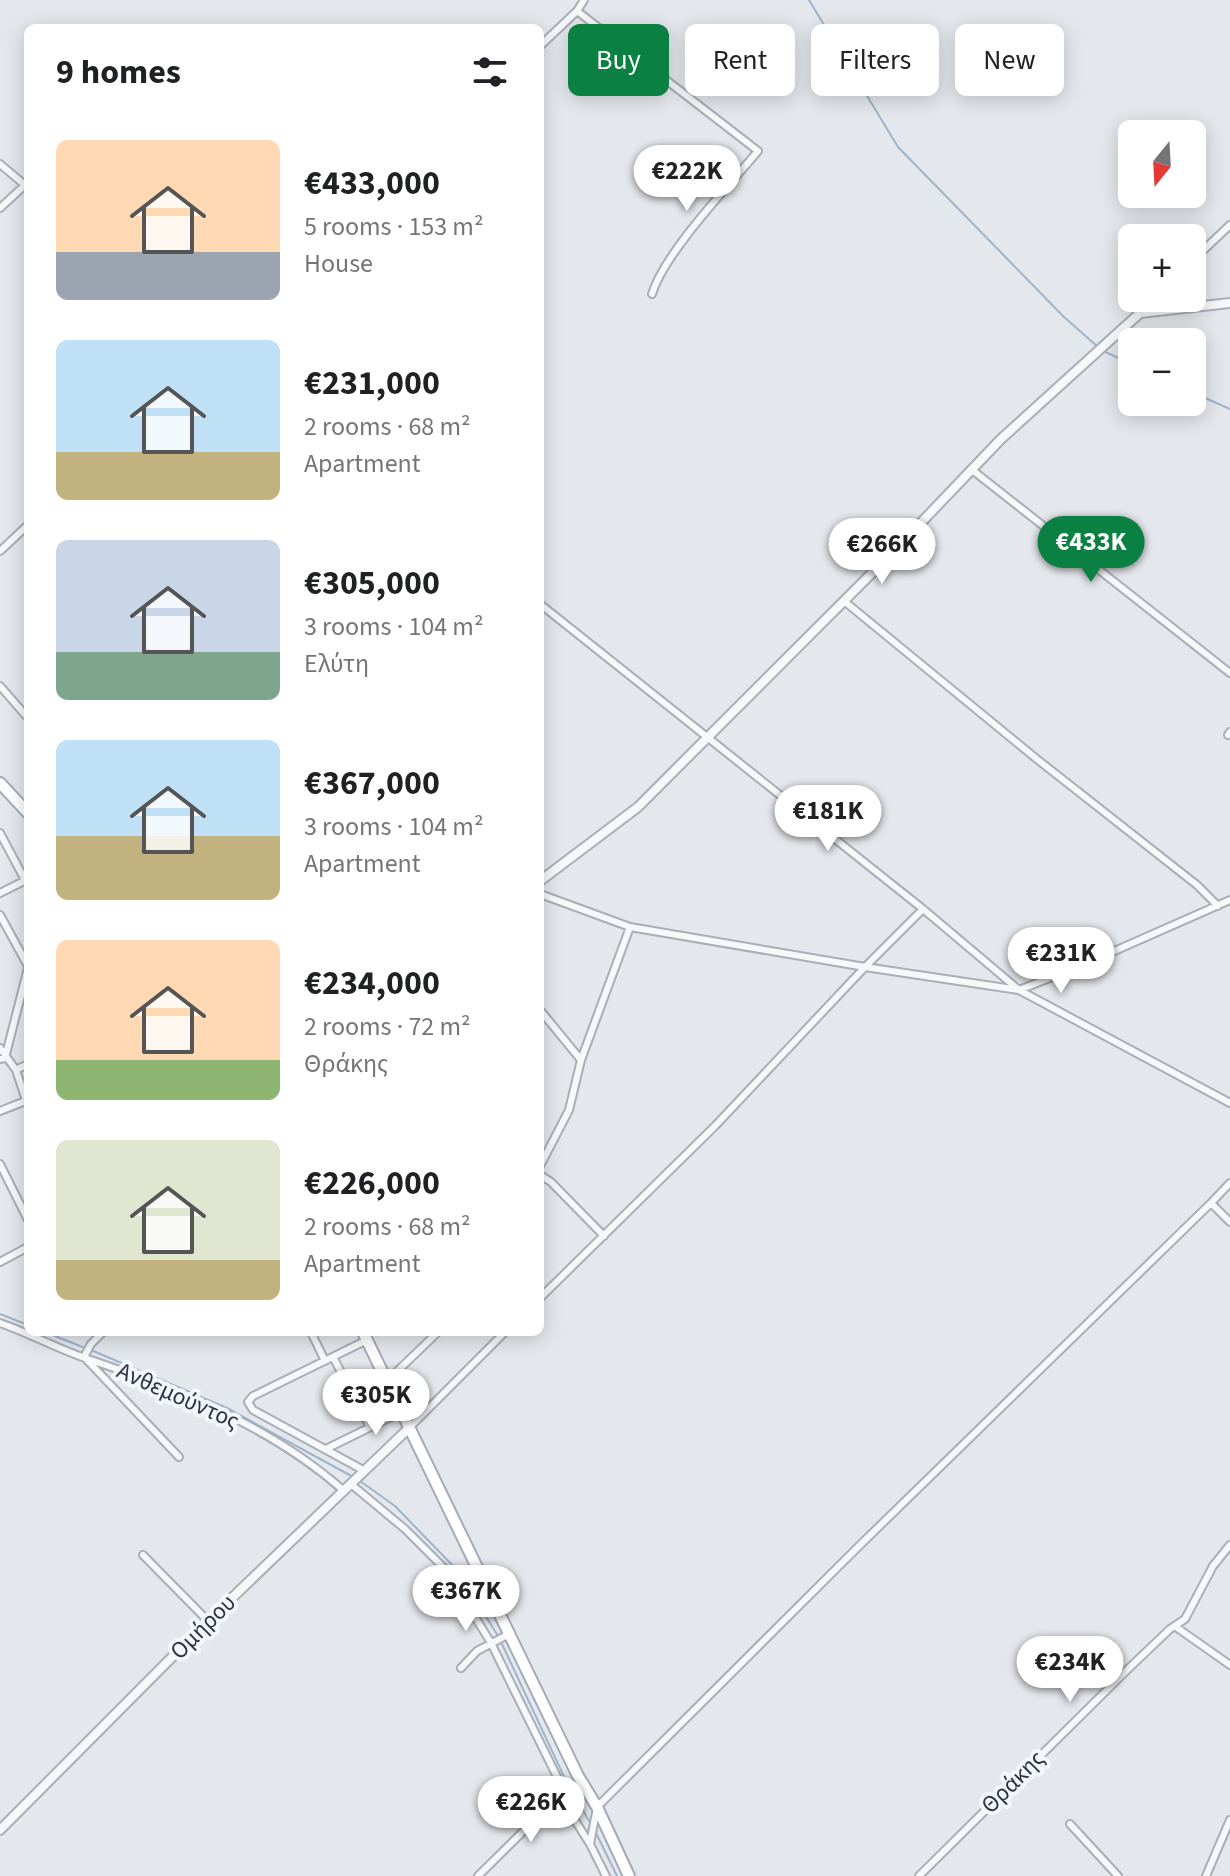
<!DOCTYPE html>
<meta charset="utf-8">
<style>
body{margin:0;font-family:"Source Sans 3",sans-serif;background:#f6f6f6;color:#202124;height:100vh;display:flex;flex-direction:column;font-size:30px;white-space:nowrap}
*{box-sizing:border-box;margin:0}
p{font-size:26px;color:#757577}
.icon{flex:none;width:44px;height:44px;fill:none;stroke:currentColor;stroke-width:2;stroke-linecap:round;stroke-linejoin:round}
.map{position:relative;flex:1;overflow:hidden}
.panel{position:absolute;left:24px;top:24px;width:520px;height:1312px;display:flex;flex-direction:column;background:#fff;border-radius:12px;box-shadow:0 4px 20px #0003}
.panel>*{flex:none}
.hud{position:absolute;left:568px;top:24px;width:542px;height:72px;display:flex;gap:16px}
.needle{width:52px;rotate:198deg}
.buttons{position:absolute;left:1118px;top:120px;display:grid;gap:16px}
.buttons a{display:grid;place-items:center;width:88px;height:88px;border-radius:12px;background:#fff;box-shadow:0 4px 20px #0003;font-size:40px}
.price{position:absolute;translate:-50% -68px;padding:0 18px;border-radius:28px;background:#fff;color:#222;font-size:26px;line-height:52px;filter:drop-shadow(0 2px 4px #0008)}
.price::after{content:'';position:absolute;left:50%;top:48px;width:24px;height:18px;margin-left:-12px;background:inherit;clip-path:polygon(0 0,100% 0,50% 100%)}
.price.on{background:#0b8043;color:#fff}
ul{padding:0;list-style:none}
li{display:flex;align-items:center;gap:24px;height:200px;padding:0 32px}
li span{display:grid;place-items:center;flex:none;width:224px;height:160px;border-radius:12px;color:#555}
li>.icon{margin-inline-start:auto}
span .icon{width:96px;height:96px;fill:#fffc;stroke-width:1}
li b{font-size:34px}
h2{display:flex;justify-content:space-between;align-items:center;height:96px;padding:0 32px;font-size:34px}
.tag{padding:0 28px;border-radius:12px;background:#fff;box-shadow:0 4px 20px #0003;font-size:28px;line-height:72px}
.tag.on{background:#0b8043;color:#fff}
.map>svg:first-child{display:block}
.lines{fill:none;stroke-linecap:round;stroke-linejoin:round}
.stream{stroke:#9fb4cc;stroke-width:2}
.minor-casing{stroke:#a9aeb7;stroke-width:10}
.tertiary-casing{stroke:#a9aeb7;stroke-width:12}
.primary-casing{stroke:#a3abb8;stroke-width:14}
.minor{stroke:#f7f8fa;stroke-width:6}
.tertiary{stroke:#f7f8fa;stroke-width:8}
.primary{stroke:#fff;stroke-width:10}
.labels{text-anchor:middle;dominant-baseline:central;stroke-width:8;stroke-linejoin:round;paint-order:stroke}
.street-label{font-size:24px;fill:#2b3445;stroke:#f4f6f9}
</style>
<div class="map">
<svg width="1230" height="1876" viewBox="0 0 1230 1876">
<rect width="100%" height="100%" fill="#e4e7ec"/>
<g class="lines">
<path class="stream" d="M 809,0 L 898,147 L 1064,317 L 1098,347
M 1103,351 L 1132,364
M 1192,392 L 1230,409
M 0,1314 L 28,1325
M 45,1332 L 85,1348
M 91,1350 L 227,1408 L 355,1478
M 360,1481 L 395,1506 L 458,1571 L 498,1636
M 501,1642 L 567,1783 L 592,1826
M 595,1831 L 617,1876"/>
<g class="minor-casing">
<path id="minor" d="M 577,11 L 758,151 C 728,187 665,252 652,294
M 540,46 L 577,11 L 584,0
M 0,164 L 25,185
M 0,208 L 25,185 L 28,187
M 1192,261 L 1230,225
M 1140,313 L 1154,298
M 971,469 L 1230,673
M 0,551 L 28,525
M 844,601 L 1038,760 L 1197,885 L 1218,906
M 540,604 L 923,909 L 865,967 L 630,927 L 540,894
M 0,686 L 28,718
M 1228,735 L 1230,732
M 0,833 L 25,880
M 0,893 L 28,879
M 923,909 L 1019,990 L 1085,964 L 1230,900
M 0,915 L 28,966
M 540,1010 L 581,1060
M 0,1048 L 16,1070 L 26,1100
M 0,1059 L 5,1058 L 28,968
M 16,1070 L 28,1064
M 0,1111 L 28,1100
M 0,1164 L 28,1220
M 540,1166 L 569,1110 L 581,1060 L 630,927
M 540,1175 L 551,1182 L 604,1236
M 1211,1203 L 1230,1183
M 0,1262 L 28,1247
M 540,1298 L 715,1126 L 865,967 L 1019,990 L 1230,1103
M 0,1323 C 29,1333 56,1348 85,1358 C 177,1389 271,1426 344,1491
M 311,1332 L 325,1361
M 84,1357 L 91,1344 L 103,1332
M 333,1357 L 370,1427
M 87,1360 L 179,1457
M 387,1381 L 438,1332
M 410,1427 L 505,1332
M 326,1449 L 401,1412
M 363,1470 L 253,1410 L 248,1402 L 253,1396 L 367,1340
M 352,1485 L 405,1529 L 446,1570 L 491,1643 L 564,1791 L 576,1822 L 590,1844 L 606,1876
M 143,1555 L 208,1621
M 1176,1627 L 1230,1665
M 461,1668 L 477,1651 L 511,1633
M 1070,1824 L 1118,1876
M 590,1844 L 597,1807 L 857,1548 L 1211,1203 L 1230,1222
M 478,1876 L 564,1791
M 919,1876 L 1126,1671 L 1170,1629 L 1185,1619 L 1213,1566 L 1230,1545
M 1206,1876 L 1230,1820"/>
</g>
<g class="tertiary-casing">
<path id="tertiary" d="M 540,881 L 638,807 L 894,551 L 1001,439 L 1140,313 L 1230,303
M 0,1830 L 208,1621 L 410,1427"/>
</g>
<g class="primary-casing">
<path id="primary" d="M 0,783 L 28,813
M 363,1332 L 578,1776 L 597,1807 L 629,1876"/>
</g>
<use href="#minor" class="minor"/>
<use href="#tertiary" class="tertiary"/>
<use href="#primary" class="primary"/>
</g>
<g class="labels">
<g class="street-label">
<text transform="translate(178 1396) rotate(24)">Ανθεμούντος</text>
<text transform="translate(203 1627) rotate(-45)">Ομήρου</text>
<text transform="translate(1013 1782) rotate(-45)">Θράκης</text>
</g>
</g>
</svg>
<div class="buttons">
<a><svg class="needle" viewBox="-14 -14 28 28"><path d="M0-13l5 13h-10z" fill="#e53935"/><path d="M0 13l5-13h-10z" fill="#757577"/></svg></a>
<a>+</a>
<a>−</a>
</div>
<b class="price" style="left:687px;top:213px">€222K</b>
<b class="price on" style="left:1091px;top:584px">€433K</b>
<b class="price" style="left:882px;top:586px">€266K</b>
<b class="price" style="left:828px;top:853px">€181K</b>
<b class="price" style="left:1061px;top:995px">€231K</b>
<b class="price" style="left:376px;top:1437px">€305K</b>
<b class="price" style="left:466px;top:1633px">€367K</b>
<b class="price" style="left:1070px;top:1704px">€234K</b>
<b class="price" style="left:531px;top:1844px">€226K</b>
<div class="hud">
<a class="tag on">Buy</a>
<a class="tag">Rent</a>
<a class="tag">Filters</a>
<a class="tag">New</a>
</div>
<section class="panel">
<h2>9 homes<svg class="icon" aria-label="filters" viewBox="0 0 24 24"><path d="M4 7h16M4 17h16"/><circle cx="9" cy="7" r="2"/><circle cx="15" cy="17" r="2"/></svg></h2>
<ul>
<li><span style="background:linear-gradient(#ffd9b3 70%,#9aa5b1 0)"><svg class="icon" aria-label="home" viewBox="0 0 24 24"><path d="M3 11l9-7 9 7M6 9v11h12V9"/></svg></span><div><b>€433,000</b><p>5 rooms · 153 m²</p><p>House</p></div></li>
<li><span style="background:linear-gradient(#bfe0f5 70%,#c2b280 0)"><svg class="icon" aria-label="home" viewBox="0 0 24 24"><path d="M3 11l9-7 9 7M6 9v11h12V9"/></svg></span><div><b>€231,000</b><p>2 rooms · 68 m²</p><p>Apartment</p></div></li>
<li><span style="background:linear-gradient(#c9d6e8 70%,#7fa58c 0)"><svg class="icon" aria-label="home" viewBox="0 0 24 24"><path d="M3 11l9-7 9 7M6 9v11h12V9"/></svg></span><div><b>€305,000</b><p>3 rooms · 104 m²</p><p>Ελύτη</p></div></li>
<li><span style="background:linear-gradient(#bfe0f5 60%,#c2b280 0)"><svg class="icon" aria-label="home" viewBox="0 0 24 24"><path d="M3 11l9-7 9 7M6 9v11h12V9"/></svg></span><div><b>€367,000</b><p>3 rooms · 104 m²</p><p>Apartment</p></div></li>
<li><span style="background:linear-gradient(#ffd9b3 75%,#8fb573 0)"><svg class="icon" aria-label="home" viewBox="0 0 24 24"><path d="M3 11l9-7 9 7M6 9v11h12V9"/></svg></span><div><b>€234,000</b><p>2 rooms · 72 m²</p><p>Θράκης</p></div></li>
<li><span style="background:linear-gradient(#dfe7d0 75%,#c2b280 0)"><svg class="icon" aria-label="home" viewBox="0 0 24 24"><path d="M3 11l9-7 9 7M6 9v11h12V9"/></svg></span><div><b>€226,000</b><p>2 rooms · 68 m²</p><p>Apartment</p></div></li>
</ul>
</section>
</div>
